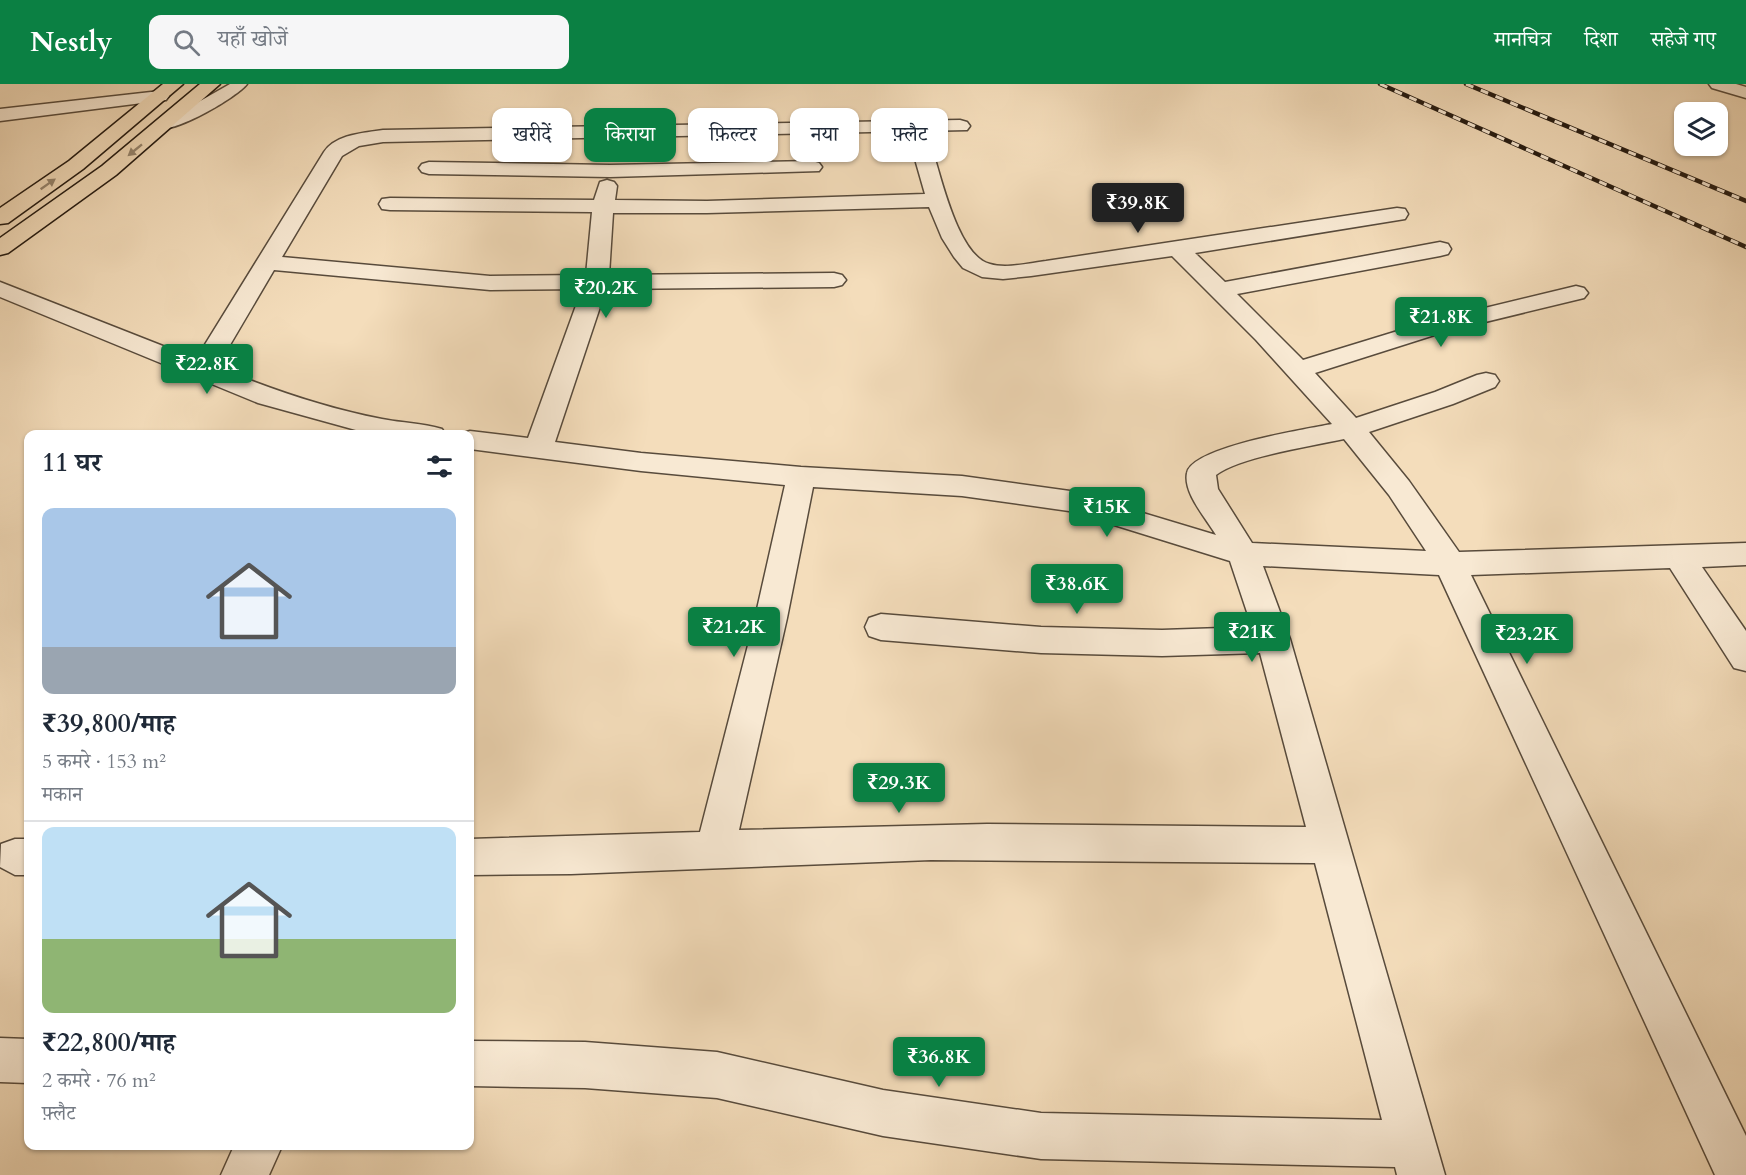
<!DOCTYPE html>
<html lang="hi">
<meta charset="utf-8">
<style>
body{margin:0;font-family:Cardo,"Noto Serif Devanagari",serif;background:#f6f6f7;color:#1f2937;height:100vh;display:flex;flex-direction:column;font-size:22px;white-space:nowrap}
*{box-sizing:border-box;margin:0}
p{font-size:20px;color:#747a83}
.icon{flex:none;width:33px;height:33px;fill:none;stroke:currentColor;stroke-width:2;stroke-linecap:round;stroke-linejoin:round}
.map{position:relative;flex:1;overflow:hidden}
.panel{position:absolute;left:24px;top:346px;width:450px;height:720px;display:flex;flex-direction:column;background:#fff;border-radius:12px;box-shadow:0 2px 4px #0004}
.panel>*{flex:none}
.banner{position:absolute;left:492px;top:24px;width:570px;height:54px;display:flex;gap:12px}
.fabs{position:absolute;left:1674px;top:18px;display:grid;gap:12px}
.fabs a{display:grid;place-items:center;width:54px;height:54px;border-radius:12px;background:#fff;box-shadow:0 2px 4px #0004;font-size:30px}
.price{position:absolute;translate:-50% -51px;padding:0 14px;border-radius:6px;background:#0b8043;color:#fff;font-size:20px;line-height:39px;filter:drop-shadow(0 2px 3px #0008)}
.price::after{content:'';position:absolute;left:50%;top:36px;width:18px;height:14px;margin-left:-9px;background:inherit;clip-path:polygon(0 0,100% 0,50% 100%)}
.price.current{background:#222;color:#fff}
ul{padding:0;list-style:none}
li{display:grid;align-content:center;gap:12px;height:318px;padding:0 18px}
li+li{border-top:2px solid #e0e1e3}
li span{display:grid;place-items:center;height:186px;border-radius:12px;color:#555}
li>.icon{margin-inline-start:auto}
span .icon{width:108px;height:108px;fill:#fffc;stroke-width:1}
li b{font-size:26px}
h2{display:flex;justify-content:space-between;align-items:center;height:72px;padding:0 18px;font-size:26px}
.pill{padding:0 21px;border-radius:12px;background:#fff;box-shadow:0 2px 4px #0004;font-size:21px;line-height:54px}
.pill.current{background:#0b8043;color:#fff}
header{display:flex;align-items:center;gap:36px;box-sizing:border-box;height:84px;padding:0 30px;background:#0b8043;color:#fff}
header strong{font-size:28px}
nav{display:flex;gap:33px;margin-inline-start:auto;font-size:21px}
.search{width:420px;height:54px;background:#f6f6f7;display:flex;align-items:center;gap:15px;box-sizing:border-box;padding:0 21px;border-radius:12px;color:#747a83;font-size:22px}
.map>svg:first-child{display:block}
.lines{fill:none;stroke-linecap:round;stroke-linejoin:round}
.lane-casing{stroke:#584b3c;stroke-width:3}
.street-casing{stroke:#584b3c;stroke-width:3}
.primary-casing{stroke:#241a11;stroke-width:3}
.lane{fill:#f8e9d3;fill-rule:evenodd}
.street{fill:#f8e9d3;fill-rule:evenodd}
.primary{fill:#f4ddbb;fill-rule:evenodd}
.rail-casing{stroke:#241a11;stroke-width:4.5}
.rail{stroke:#f8e9d3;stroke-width:3;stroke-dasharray:8;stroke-linecap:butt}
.oneway{fill:#96856e}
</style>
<header>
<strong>Nestly</strong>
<div class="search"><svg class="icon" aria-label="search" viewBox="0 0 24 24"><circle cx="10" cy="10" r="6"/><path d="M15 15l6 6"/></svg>यहाँ खोजें</div>
<nav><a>मानचित्र</a><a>दिशा</a><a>सहेजे गए</a></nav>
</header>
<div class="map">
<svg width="1746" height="1091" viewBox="0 0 1746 1091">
<rect width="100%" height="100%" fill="#f4ddbb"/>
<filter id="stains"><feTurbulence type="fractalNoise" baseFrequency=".00333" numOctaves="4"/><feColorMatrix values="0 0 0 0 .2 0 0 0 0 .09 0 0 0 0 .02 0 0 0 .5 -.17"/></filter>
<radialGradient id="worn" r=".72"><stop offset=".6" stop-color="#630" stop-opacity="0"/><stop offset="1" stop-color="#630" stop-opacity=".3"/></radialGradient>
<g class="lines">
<g class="lane-casing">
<path id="lane" d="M 230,0 L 247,0 C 237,13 177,48 160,44 L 158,41 Z"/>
</g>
<g class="street-casing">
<path id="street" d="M 1709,0 L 1736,0 L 1746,3 L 1746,14 L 1712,4 Z
M 160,7 L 166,8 L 169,12 L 166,16 L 0,37 L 0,25 Z
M 960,36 L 967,38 L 970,42 L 967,46 L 383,58 L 359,62 L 342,72 L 282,173 L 490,192 L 586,191 L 592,128 L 390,126 L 382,125 L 379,120 L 382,115 L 390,114 L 594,116 L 600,98 L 607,96 L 614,98 L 617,102 L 615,116 L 707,117 L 925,110 L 915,75 L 918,71 L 932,71 L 935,75 C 943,101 960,173 990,180 C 1006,185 1029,179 1046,177 L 1397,124 L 1405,125 L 1408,130 L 1405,135 L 1195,169 L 1225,198 L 1440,158 L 1448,160 L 1451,165 L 1448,170 L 1440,172 L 1237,210 L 1303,276 L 1427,238 L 1576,202 L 1584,204 L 1588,209 L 1584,214 L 1444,248 L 1315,289 L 1356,334 L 1435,308 L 1477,291 L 1486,289 L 1495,291 L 1499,297 L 1495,303 L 1453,320 L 1369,348 L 1409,397 L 1459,468 L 1746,459 L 1746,481 L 1702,483 L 1746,547 L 1746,587 L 1734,584 L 1670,484 L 1471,491 L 1746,1052 L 1746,1091 L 1715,1091 L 1439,491 L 1263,482 L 1290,555 L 1445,1091 L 1397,1091 L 1395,1083 L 1041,1075 L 883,1052 L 717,1014 L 585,1004 L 470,1002 L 470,957 L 585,958 L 717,968 L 883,1006 L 1041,1029 L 1382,1036 L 1315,779 L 931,776 L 571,790 L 470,791 L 470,755 L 700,748 L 755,534 L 785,401 L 641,387 L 470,365 L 470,351 L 460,350 L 470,347 L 528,354 L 582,205 L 490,206 L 274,186 L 217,283 C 270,305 325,324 382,335 C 402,339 422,339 442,345 L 446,351 L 374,351 L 258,319 L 0,213 L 0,198 L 196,275 L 324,68 C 336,50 364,49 383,46 ZM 929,123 L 942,154 L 954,173 L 963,184 L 982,193 L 1003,195 L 1031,192 L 1172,172 L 1256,256 L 1332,340 C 1307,345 1191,363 1187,389 C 1183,409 1206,434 1216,451 L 1070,407 L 962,392 L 801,383 L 641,369 L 555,358 L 606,205 L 834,203 L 842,201 L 846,196 L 842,191 L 834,189 L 609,191 L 613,129 L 707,129 ZM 1344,355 L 1389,411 L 1426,467 L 1252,459 L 1218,405 L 1216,391 C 1239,373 1312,362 1344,355 ZM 813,403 L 962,412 L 1069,427 L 1230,477 L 1252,543 L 1162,546 L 1041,543 L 881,530 L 869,534 L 865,543 L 869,552 L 881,556 L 1041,569 L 1162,572 L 1260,569 L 1306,743 L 987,740 L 739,746 L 787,534 Z
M 812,77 L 819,79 L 822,83 L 819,87 L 610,93 L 429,90 L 422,88 L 419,84 L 422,80 L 429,78 L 610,81 Z
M 15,755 L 28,755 L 28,791 L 15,791 L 0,783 L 1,760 Z
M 0,954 L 28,955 L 28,999 L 0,998 Z
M 234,1062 L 282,1062 L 269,1091 L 221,1091 Z"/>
</g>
<g class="primary-casing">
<path id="primary" d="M 163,0 L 183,0 L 83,85 L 8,139 L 0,140 L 0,124 L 69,77 Z
M 200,0 L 220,0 L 116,91 L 8,169 L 0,171 L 0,154 L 102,82 Z"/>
</g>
<use href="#lane" class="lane"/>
<use href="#street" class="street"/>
<use href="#primary" class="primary"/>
<g class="rail-casing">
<path id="rail" d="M 1380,0 L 1746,163
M 1466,0 L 1746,117"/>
</g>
<use href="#rail" class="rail"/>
</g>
<defs><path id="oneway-solid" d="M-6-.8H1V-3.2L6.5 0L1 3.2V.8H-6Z" transform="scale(1.5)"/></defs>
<g class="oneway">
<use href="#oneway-solid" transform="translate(135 66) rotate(141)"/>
<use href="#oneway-solid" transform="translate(48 100) rotate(-35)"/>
</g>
<rect width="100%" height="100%" filter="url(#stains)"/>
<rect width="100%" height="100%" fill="url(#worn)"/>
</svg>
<div class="fabs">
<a><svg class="icon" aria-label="layers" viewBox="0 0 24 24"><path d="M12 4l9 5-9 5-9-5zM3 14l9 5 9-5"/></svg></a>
</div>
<b class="price current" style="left:1138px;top:150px">₹39.8K</b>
<b class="price" style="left:606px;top:235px">₹20.2K</b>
<b class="price" style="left:1441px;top:264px">₹21.8K</b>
<b class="price" style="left:207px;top:311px">₹22.8K</b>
<b class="price" style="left:1107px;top:454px">₹15K</b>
<b class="price" style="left:1077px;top:531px">₹38.6K</b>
<b class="price" style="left:734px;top:574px">₹21.2K</b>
<b class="price" style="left:1252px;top:579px">₹21K</b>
<b class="price" style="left:1527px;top:581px">₹23.2K</b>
<b class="price" style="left:899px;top:730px">₹29.3K</b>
<b class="price" style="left:939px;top:1004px">₹36.8K</b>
<div class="banner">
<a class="pill">खरीदें</a>
<a class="pill current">किराया</a>
<a class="pill">फ़िल्टर</a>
<a class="pill">नया</a>
<a class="pill">फ़्लैट</a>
</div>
<section class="panel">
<h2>11 घर<svg class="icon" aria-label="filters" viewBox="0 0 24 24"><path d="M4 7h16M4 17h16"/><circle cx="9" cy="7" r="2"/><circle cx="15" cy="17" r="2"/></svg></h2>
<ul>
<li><span style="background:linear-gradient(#a9c7e8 75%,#9aa5b1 0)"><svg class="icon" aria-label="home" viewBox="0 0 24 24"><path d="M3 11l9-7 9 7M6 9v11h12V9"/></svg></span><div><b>₹39,800/माह</b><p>5 कमरे · 153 m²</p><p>मकान</p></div></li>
<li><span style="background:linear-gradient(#bfe0f5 60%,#8fb573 0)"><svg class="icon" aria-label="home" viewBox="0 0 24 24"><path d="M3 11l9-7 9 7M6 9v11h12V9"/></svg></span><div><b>₹22,800/माह</b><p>2 कमरे · 76 m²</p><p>फ़्लैट</p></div></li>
</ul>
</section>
</div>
